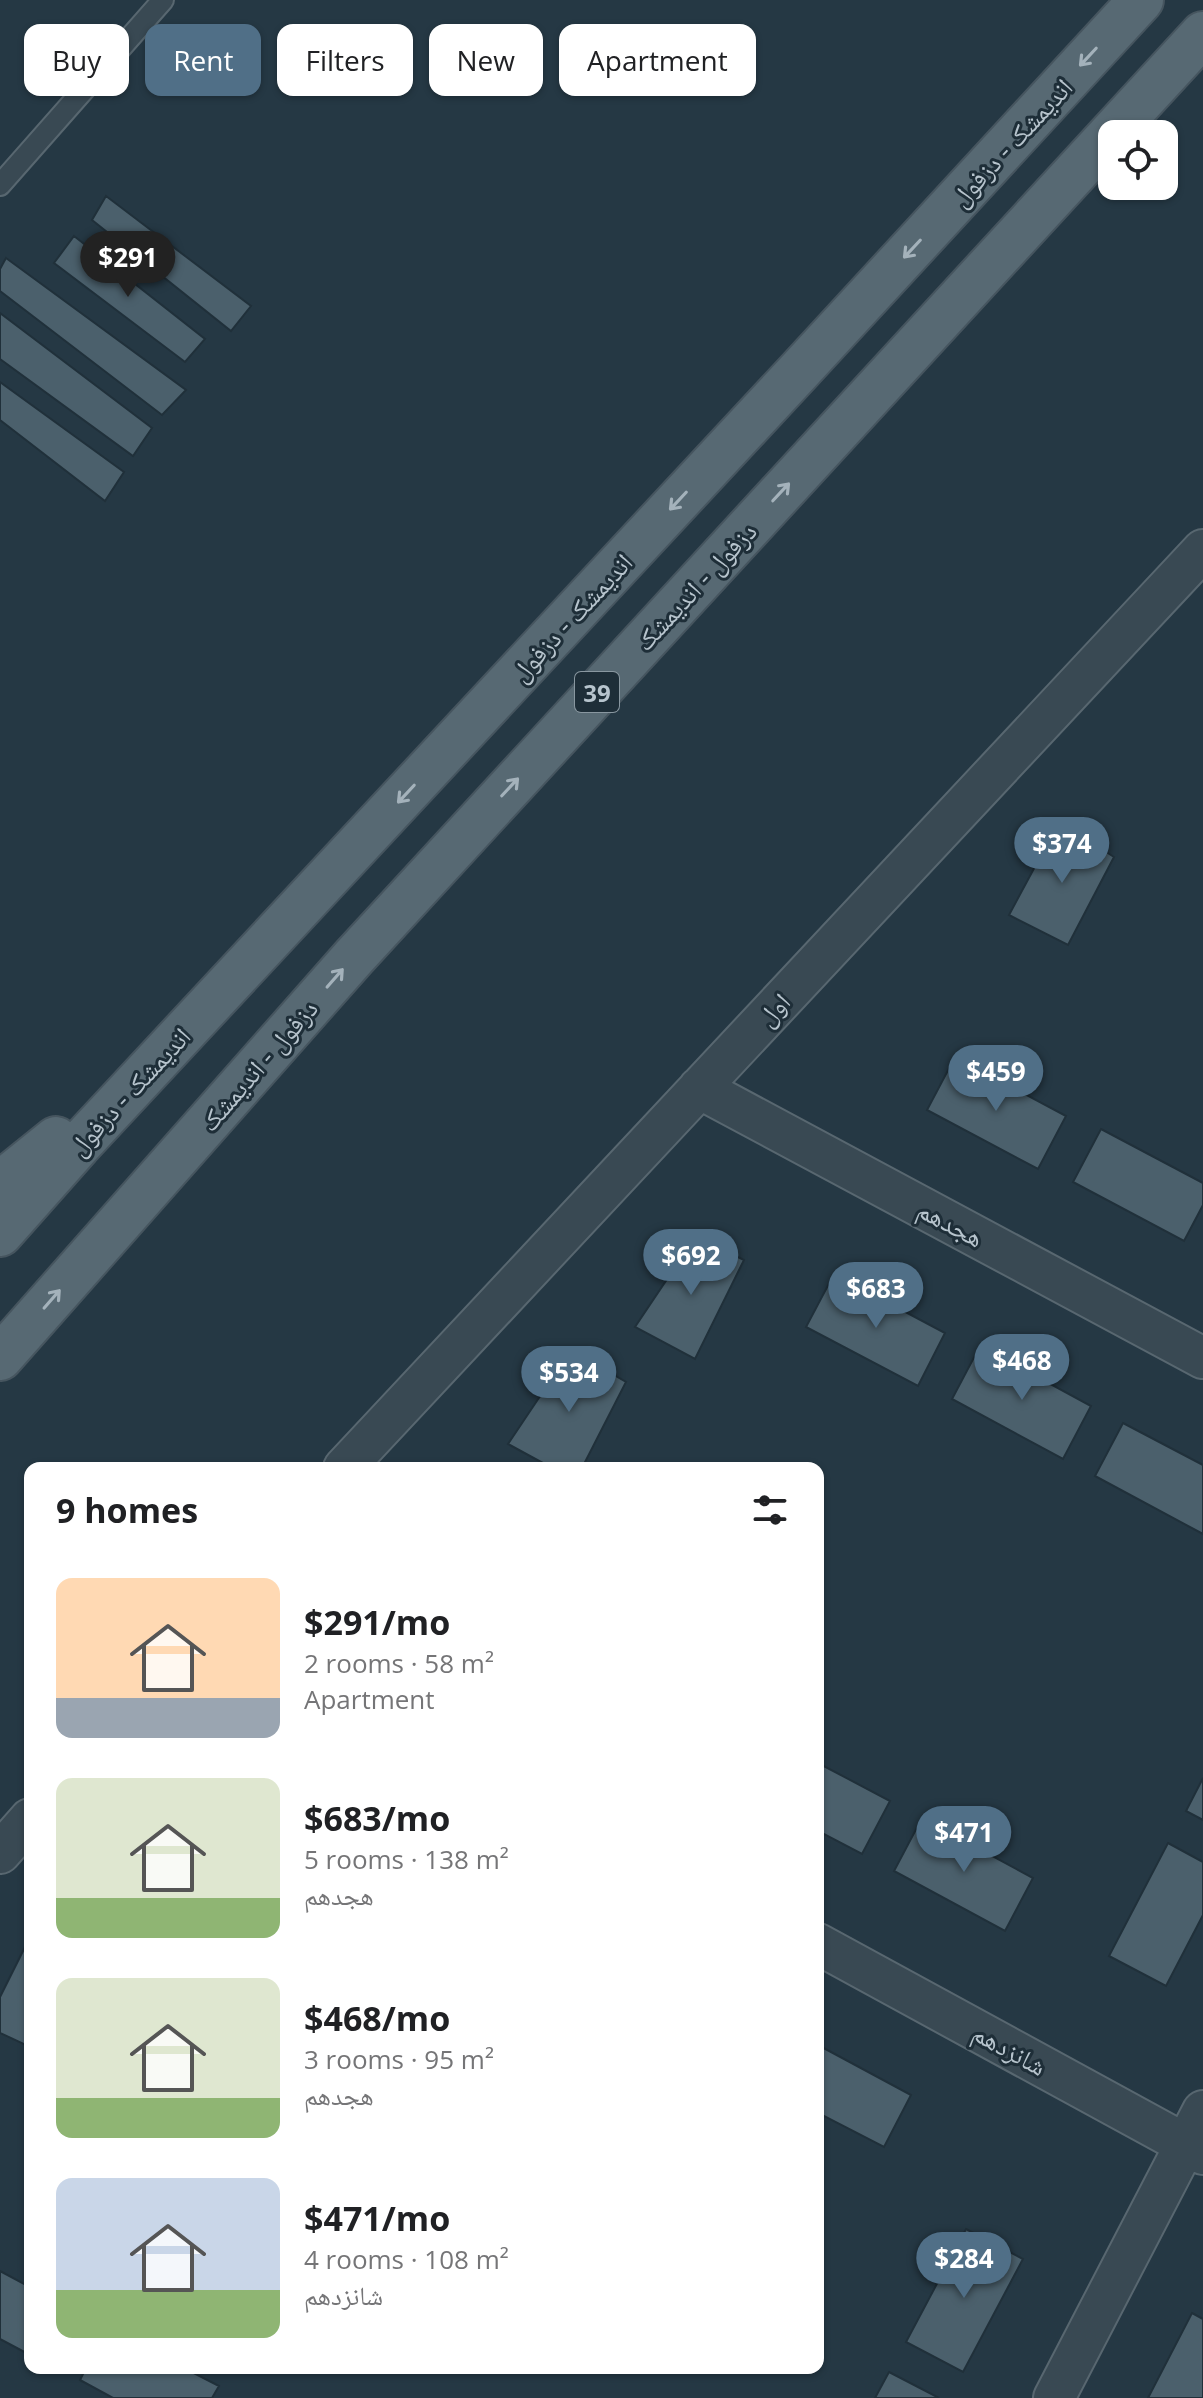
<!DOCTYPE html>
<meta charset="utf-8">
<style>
body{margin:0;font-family:"Open Sans","Noto Naskh Arabic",sans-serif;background:#f6f6f6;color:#202124;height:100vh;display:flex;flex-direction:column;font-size:30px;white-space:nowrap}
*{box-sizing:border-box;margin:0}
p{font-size:26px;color:#757577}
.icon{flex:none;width:44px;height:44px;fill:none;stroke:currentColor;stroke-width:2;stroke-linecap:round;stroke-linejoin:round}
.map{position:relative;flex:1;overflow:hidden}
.sheet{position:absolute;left:24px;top:1462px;width:800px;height:912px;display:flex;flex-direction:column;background:#fff;border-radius:16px;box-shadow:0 2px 6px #0004}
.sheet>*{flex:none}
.hud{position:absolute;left:24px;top:24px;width:800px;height:72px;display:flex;gap:16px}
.fabs{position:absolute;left:1098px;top:120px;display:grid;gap:16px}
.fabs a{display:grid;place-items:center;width:80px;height:80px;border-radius:16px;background:#fff;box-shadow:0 2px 6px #0004;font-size:40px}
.price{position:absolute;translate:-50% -68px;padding:0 18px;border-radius:28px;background:#506f87;color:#fff;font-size:26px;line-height:52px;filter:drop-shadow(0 2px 4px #0008)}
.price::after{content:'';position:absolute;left:50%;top:48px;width:24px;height:18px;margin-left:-12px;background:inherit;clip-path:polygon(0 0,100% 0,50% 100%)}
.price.selected{background:#222;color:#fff}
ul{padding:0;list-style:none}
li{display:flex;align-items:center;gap:24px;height:200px;padding:0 32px}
li span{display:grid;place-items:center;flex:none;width:224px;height:160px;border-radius:16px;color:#555}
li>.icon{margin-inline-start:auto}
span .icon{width:96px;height:96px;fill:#fffc;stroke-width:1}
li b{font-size:34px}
h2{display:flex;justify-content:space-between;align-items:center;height:96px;padding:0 32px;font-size:34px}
.chip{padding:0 28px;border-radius:16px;background:#fff;box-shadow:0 2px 6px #0004;font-size:28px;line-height:72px}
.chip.selected{background:#506f87;color:#fff}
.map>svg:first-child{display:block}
.building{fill:#4b606c;stroke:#20303a;stroke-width:2}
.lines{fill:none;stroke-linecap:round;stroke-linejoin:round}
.service-casing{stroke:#586770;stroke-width:24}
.minor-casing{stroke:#586770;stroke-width:44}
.primary-casing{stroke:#46555f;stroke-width:48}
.service{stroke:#394953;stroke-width:20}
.minor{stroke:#394953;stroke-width:40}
.primary{stroke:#576973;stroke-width:44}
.oneway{stroke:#a4b2bb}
.labels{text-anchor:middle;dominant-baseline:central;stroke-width:6;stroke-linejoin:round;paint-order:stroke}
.shield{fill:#1e2e38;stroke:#8997a0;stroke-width:2}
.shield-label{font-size:24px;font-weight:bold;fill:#b7c4cd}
.street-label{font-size:26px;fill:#b7c4cd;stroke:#1e2e38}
</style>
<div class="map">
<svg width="1203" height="2398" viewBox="0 0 1203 2398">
<rect width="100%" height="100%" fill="#253844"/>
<path class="building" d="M 106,196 L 251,306 L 231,331 L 92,220 Z
M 74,236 L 205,339 L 185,362 L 54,263 Z
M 6,258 L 186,390 L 162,415 L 0,291 L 0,269 Z
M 0,313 L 152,428 L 133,456 L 0,359 Z
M 0,382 L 124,472 L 105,501 L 0,420 Z
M 1059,822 L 1114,857 L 1068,945 L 1009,915 Z
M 955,1057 L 1066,1116 L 1038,1169 L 927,1110 Z
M 1101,1129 L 1203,1183 L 1203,1205 L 1184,1241 L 1073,1182 Z
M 696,1236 L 744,1260 L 695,1359 L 635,1327 Z
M 834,1274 L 945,1333 L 918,1386 L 806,1327 Z
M 980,1346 L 1091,1406 L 1063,1459 L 952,1399 Z
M 571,1350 L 626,1382 L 582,1468 L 552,1468 L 508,1444 Z
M 1123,1423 L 1203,1465 L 1203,1534 L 1095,1476 Z
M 818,1763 L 890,1801 L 862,1854 L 818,1831 Z
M 1203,1778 L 1203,1820 L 1186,1811 Z
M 922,1818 L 1033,1878 L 1005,1931 L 894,1871 Z
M 1168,1843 L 1203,1862 L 1203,1915 L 1166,1986 L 1109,1956 Z
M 30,1937 L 30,2047 L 0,2033 L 0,1997 Z
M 818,2045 L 911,2095 L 884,2147 L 818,2113 Z
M 966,2229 L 1023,2259 L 963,2372 L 906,2342 Z
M 0,2271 L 30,2287 L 30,2355 L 0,2339 Z
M 1192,2313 L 1203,2319 L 1203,2398 L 1148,2398 Z
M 86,2368 L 184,2368 L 219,2386 L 212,2398 L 113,2398 L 80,2380 Z
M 889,2372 L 939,2398 L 875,2398 Z"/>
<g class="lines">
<g class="service-casing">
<path id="service" d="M 0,185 L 163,0"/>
</g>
<g class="minor-casing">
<path id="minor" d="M 699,1088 L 1203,1358
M 344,1468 L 1203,550
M 0,1853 L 30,1819
M 818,1944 L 1203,2154
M 1054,2398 L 1203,2111"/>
</g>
<g class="primary-casing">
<path id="primary" d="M 0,1184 L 56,1139
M 0,1234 L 78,1146 L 801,369 L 1141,0
M 0,1358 L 354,957 L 1203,34"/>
</g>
<use href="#service" class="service"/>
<use href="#minor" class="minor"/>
<use href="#primary" class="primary"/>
</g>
<defs><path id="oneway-shaft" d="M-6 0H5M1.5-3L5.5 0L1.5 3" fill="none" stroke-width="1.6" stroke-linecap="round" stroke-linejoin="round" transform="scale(2)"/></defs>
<g class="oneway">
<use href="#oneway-shaft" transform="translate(1088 57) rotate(133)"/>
<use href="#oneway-shaft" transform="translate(912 249) rotate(133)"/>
<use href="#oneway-shaft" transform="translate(781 492) rotate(-47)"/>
<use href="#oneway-shaft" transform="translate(678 501) rotate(133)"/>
<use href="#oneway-shaft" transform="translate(510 787) rotate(-47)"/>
<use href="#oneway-shaft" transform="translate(406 794) rotate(133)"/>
<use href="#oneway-shaft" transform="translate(335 978) rotate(-49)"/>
<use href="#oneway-shaft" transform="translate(52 1299) rotate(-49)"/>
</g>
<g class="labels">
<rect class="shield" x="575" y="672" width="44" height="40" rx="6"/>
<g class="shield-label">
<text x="597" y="692">39</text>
</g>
<g class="street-label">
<text transform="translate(1011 142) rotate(-47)">اندیمشک - دزفول</text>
<text transform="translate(695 586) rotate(-47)">دزفول - اندیمشک</text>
<text transform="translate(571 617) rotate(-47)">اندیمشک - دزفول</text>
<text transform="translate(773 1009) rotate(-47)">اول</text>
<text transform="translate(258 1065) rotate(-49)">دزفول - اندیمشک</text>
<text transform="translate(129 1091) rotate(-47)">اندیمشک - دزفول</text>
<text transform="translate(951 1223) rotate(28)">هجدهم</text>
<text transform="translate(1010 2049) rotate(29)">شانزدهم</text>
</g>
</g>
</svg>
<div class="fabs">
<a><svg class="icon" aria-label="locate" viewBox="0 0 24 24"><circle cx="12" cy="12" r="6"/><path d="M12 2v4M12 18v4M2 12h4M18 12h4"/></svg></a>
</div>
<b class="price selected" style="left:128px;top:299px">$291</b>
<b class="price" style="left:1062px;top:885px">$374</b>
<b class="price" style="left:996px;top:1113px">$459</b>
<b class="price" style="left:691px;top:1297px">$692</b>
<b class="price" style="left:876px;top:1330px">$683</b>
<b class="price" style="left:1022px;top:1402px">$468</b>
<b class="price" style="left:569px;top:1414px">$534</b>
<b class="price" style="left:964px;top:1874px">$471</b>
<b class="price" style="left:964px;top:2300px">$284</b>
<div class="hud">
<a class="chip">Buy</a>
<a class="chip selected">Rent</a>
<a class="chip">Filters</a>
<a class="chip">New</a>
<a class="chip">Apartment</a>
</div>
<section class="sheet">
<h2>9 homes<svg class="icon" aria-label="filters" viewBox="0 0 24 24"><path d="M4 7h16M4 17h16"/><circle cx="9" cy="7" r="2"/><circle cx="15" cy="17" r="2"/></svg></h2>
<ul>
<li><span style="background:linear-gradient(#ffd9b3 75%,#9aa5b1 0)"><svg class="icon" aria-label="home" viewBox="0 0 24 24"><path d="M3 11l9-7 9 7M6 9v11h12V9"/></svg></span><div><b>$291/mo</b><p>2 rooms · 58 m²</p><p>Apartment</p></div></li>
<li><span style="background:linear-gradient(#dfe7d0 75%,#8fb573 0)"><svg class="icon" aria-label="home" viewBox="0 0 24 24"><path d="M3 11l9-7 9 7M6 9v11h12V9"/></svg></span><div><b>$683/mo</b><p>5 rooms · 138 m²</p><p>هجدهم</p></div></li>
<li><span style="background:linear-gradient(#dfe7d0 75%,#8fb573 0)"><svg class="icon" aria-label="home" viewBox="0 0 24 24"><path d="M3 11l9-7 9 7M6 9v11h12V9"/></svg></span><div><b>$468/mo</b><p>3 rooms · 95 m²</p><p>هجدهم</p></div></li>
<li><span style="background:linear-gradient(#c9d6e8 70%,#8fb573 0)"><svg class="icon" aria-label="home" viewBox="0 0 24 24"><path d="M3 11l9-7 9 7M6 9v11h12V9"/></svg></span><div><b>$471/mo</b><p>4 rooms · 108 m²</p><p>شانزدهم</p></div></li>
</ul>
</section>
</div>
